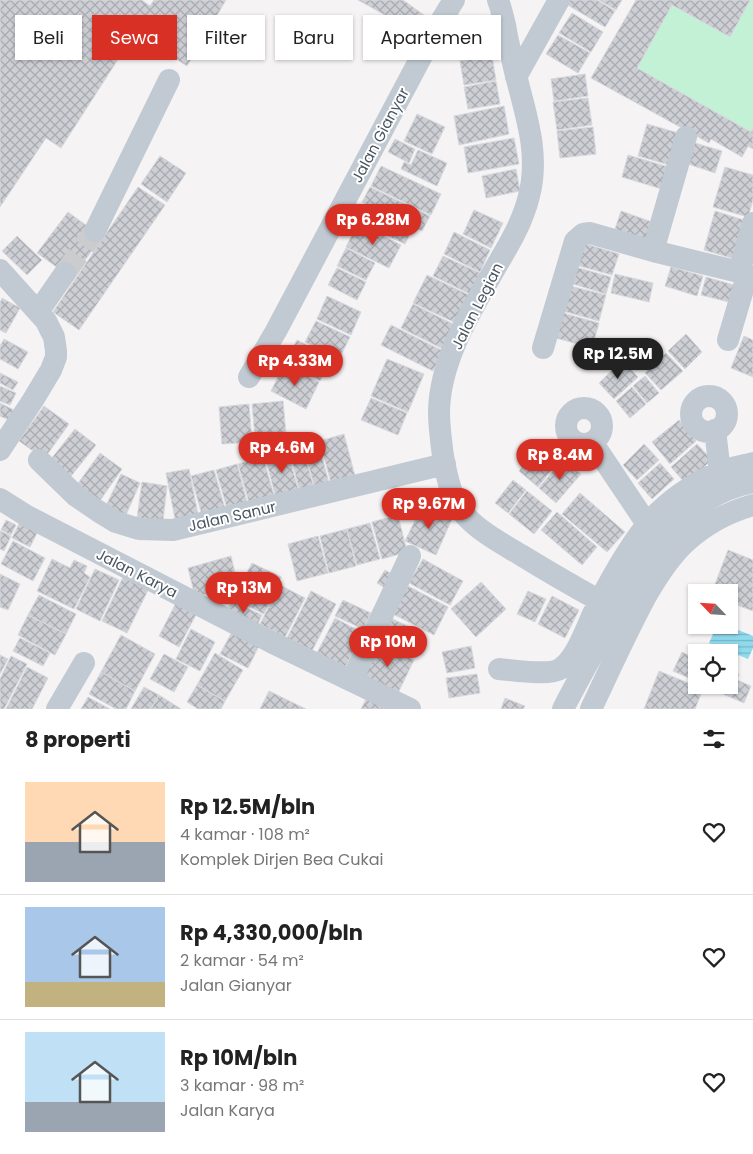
<!DOCTYPE html>
<html lang="id">
<meta charset="utf-8">
<style>
body{margin:0;font-family:Poppins,sans-serif;background:#f6f6f6;color:#222;height:100vh;display:flex;flex-direction:column;font-size:19px;white-space:nowrap}
*{box-sizing:border-box;margin:0}
p{font-size:16px;color:#767676}
.icon{flex:none;width:28px;height:28px;fill:none;stroke:currentColor;stroke-width:2;stroke-linecap:round;stroke-linejoin:round}
.map{position:relative;height:709px;overflow:hidden}
.sheet{display:flex;flex-direction:column;background:#fff;flex:1}
.sheet>*{flex:none}
.top-card{position:absolute;left:15px;top:15px;width:500px;height:45px;display:flex;gap:10px}
.needle{width:32px;rotate:295deg}
.buttons{position:absolute;left:688px;top:584px;display:grid;gap:10px}
.buttons a{display:grid;place-items:center;width:50px;height:50px;border-radius:0px;background:#fff;box-shadow:0 1px 4px #0004;font-size:25px}
.price{position:absolute;translate:-50% -42px;padding:0 11px;border-radius:18px;background:#d93025;color:#fff;font-size:16px;line-height:32px;filter:drop-shadow(0 1px 2px #0008)}
.price::after{content:'';position:absolute;left:50%;top:30px;width:15px;height:11px;margin-left:-8px;background:inherit;clip-path:polygon(0 0,100% 0,50% 100%)}
.price.on{background:#222;color:#fff}
ul{padding:0;list-style:none}
li{display:flex;align-items:center;gap:15px;height:125px;padding:0 25px}
li+li{border-top:1px solid #e0e0e0}
li span{display:grid;place-items:center;flex:none;width:140px;height:100px;border-radius:0px;color:#555}
li>.icon{margin-inline-start:auto}
span .icon{width:60px;height:60px;fill:#fffc;stroke-width:1}
li b{font-size:21px}
h2{display:flex;justify-content:space-between;align-items:center;height:60px;padding:0 25px;font-size:21px}
.tag{padding:0 18px;border-radius:0px;background:#fff;box-shadow:0 1px 4px #0004;font-size:18px;line-height:45px}
.tag.on{background:#d93025;color:#fff}
.map>svg:first-child{display:block}
.green{fill:#c3f1d5}
.water{fill:url(#water-rules)}
.building{fill:url(#building-cross-hatch);stroke:#d7d9de}
.lines{fill:none;stroke-linecap:round;stroke-linejoin:round}
.minor-tunnel{stroke:#caccce;stroke-width:22;stroke-dasharray:22 11;stroke-linecap:butt}
.minor{stroke:#c1cad2;stroke-width:22}
.labels{text-anchor:middle;dominant-baseline:central;stroke-width:4;stroke-linejoin:round;paint-order:stroke}
.street-label{font-size:15px;fill:#4a5661;stroke:#fff}
</style>
<div class="map">
<svg width="753" height="709" viewBox="0 0 753 709">
<defs>
<pattern id="water-rules" width="6" height="5" patternUnits="userSpaceOnUse" patternTransform="scale(1.25)"><rect width="6" height="5" fill="#90daee"/><path d="M0 2.5h6" fill="none" stroke="#78b4c4"/></pattern>
<pattern id="building-cross-hatch" width="8" height="8" patternUnits="userSpaceOnUse" patternTransform="scale(1.25)"><rect width="8" height="8" fill="#cdcfd5"/><path d="M0 0l8 8M0 8l8-8" fill="none" stroke="#a8abb0"/></pattern>
</defs>
<rect width="100%" height="100%" fill="#f5f3f3"/>
<path class="green" d="M 750,0 L 753,0 L 753,128 L 751,132 L 637,68 L 672,5 L 730,37 Z"/>
<path class="water" d="M 717,625 L 726,625 L 753,636 L 753,648 L 748,659 L 709,643 Z"/>
<path class="building" d="M 0,0 L 142,0 L 150,6 L 154,0 L 226,0 L 187,66 L 120,24 L 110,40 L 124,50 L 61,148 L 46,138 L 0,207 Z
M 358,0 L 403,0 L 424,15 L 411,35 L 394,20 Z
M 569,0 L 597,0 L 615,11 L 605,27 L 566,4 Z
M 599,0 L 622,0 L 616,10 Z
M 636,0 L 750,0 L 730,37 L 672,5 L 637,68 L 751,132 L 753,128 L 753,149 L 748,146 L 742,157 L 711,139 L 709,143 L 591,78 Z
M 572,13 L 603,32 L 591,52 L 559,33 Z
M 486,30 L 491,54 L 459,60 L 455,36 Z
M 558,35 L 590,53 L 578,73 L 546,54 Z
M 492,56 L 496,80 L 464,85 L 460,61 Z
M 585,74 L 588,96 L 554,101 L 551,79 Z
M 496,81 L 500,104 L 468,109 L 464,87 Z
M 588,98 L 592,125 L 557,130 L 553,102 Z
M 504,106 L 509,134 L 459,145 L 454,116 Z
M 417,114 L 445,127 L 432,154 L 404,141 Z
M 647,124 L 682,134 L 673,166 L 638,156 Z
M 593,127 L 596,154 L 560,158 L 557,131 Z
M 514,138 L 519,164 L 468,173 L 464,147 Z
M 395,139 L 415,149 L 409,163 L 388,152 Z
M 695,143 L 722,151 L 715,173 L 688,164 Z
M 418,150 L 447,163 L 437,186 L 401,169 L 404,162 L 411,165 Z
M 628,155 L 672,168 L 665,190 L 622,177 Z
M 160,156 L 186,173 L 167,202 L 141,184 Z
M 381,166 L 441,194 L 431,215 L 371,186 Z
M 725,167 L 753,175 L 753,200 L 748,217 L 713,207 Z
M 516,169 L 520,191 L 486,198 L 482,176 Z
M 138,187 L 165,205 L 79,330 L 53,312 Z
M 370,187 L 430,216 L 422,231 L 362,202 Z
M 361,204 L 413,228 L 405,244 L 354,220 Z
M 474,210 L 503,223 L 491,248 L 463,234 Z
M 621,211 L 655,223 L 648,243 L 614,232 Z
M 715,211 L 747,221 L 735,259 L 704,250 Z
M 68,212 L 102,237 L 72,278 L 37,253 Z
M 358,223 L 401,245 L 389,268 L 346,247 Z
M 454,232 L 490,250 L 480,272 L 444,254 Z
M 17,236 L 42,260 L 27,275 L 2,251 Z
M 583,243 L 619,254 L 612,275 L 576,265 Z
M 346,248 L 375,263 L 366,280 L 337,266 Z
M 443,256 L 480,273 L 470,294 L 433,276 Z
M 575,267 L 611,277 L 606,294 L 570,283 Z
M 671,267 L 703,276 L 697,296 L 665,286 Z
M 337,268 L 366,282 L 357,300 L 328,285 Z
M 615,274 L 653,283 L 649,302 L 611,293 Z
M 427,275 L 469,295 L 456,323 L 413,303 Z
M 706,277 L 734,285 L 729,302 L 701,295 Z
M 570,286 L 606,295 L 599,321 L 563,311 Z
M 327,296 L 361,312 L 351,335 L 317,319 Z
M 2,298 L 20,308 L 6,333 L 0,330 L 0,303 Z
M 413,304 L 455,325 L 443,349 L 401,328 Z
M 563,313 L 599,323 L 592,348 L 556,338 Z
M 316,321 L 350,337 L 339,359 L 305,342 Z
M 391,325 L 443,351 L 433,371 L 381,345 Z
M 686,334 L 702,352 L 685,369 L 668,351 Z
M 744,336 L 753,340 L 753,377 L 731,368 Z
M 4,339 L 28,352 L 18,369 L 0,359 L 0,346 Z
M 297,340 L 332,358 L 320,381 L 285,363 Z
M 666,353 L 683,371 L 661,390 L 645,373 Z
M 387,359 L 424,374 L 408,412 L 371,396 Z
M 622,360 L 638,377 L 614,399 L 599,383 Z
M 284,365 L 319,382 L 306,409 L 271,391 Z
M 0,373 L 18,382 L 13,390 L 0,383 Z
M 645,376 L 659,393 L 647,403 L 633,386 Z
M 0,386 L 16,393 L 10,405 L 0,401 Z
M 632,387 L 646,404 L 630,418 L 616,401 Z
M 371,398 L 407,413 L 398,435 L 361,420 Z
M 283,401 L 286,434 L 255,437 L 252,404 Z
M 0,403 L 16,411 L 11,421 L 0,416 Z
M 249,404 L 252,442 L 222,444 L 219,407 Z
M 44,406 L 69,424 L 44,459 L 19,441 Z
M 679,420 L 696,441 L 670,464 L 652,442 Z
M 75,429 L 96,445 L 68,480 L 47,464 Z
M 344,434 L 355,476 L 331,483 L 320,441 Z
M 318,442 L 329,483 L 315,488 L 303,446 Z
M 542,443 L 561,458 L 538,487 L 519,471 Z
M 644,444 L 659,460 L 637,480 L 623,465 Z
M 697,444 L 712,460 L 685,483 L 671,467 Z
M 302,446 L 314,488 L 300,492 L 289,450 Z
M 287,450 L 299,492 L 276,498 L 265,456 Z
M 100,453 L 122,469 L 97,505 L 74,489 Z
M 263,457 L 275,499 L 250,506 L 238,464 Z
M 563,459 L 581,474 L 556,503 L 539,488 Z
M 660,463 L 674,479 L 652,499 L 638,483 Z
M 237,464 L 248,506 L 228,512 L 216,470 Z
M 189,469 L 199,519 L 176,524 L 166,473 Z
M 214,470 L 226,512 L 203,519 L 191,476 Z
M 121,474 L 140,483 L 126,515 L 106,506 Z
M 513,480 L 526,490 L 508,513 L 495,503 Z
M 142,482 L 167,486 L 163,521 L 137,518 Z
M 527,491 L 552,511 L 534,534 L 509,514 Z
M 580,493 L 625,532 L 607,552 L 562,514 Z
M 422,506 L 452,519 L 436,555 L 405,541 Z
M 557,512 L 597,547 L 582,565 L 541,530 Z
M 398,515 L 407,552 L 382,559 L 372,522 Z
M 22,518 L 40,527 L 30,547 L 12,538 Z
M 6,520 L 16,525 L 11,535 L 1,530 Z
M 370,523 L 380,559 L 357,565 L 347,529 Z
M 347,529 L 356,566 L 329,573 L 320,536 Z
M 0,531 L 11,536 L 4,551 L 0,549 Z
M 318,536 L 328,573 L 297,581 L 288,544 Z
M 13,541 L 45,558 L 33,581 L 1,564 Z
M 728,550 L 753,560 L 753,611 L 729,602 L 729,592 L 712,592 Z
M 231,556 L 238,585 L 195,597 L 188,568 Z
M 52,559 L 70,568 L 74,560 L 87,566 L 84,573 L 90,577 L 74,609 L 37,591 Z
M 423,559 L 463,581 L 450,605 L 409,583 Z
M 252,563 L 281,577 L 274,593 L 244,578 Z
M 95,569 L 119,580 L 100,621 L 76,609 Z
M 385,570 L 397,577 L 390,591 L 377,583 Z
M 125,573 L 150,586 L 127,633 L 102,621 Z
M 0,574 L 20,584 L 8,610 L 0,607 Z
M 242,580 L 273,595 L 264,614 L 233,599 Z
M 481,582 L 506,609 L 476,637 L 451,609 Z
M 280,585 L 305,598 L 285,637 L 260,624 Z
M 408,586 L 448,607 L 434,635 L 393,614 Z
M 311,591 L 336,604 L 312,651 L 287,638 Z
M 528,591 L 546,599 L 535,622 L 517,614 Z
M 39,595 L 76,614 L 66,634 L 28,615 Z
M 552,596 L 579,610 L 565,638 L 538,624 Z
M 343,600 L 371,613 L 363,629 L 335,616 Z
M 177,601 L 198,611 L 179,647 L 159,636 Z
M 232,601 L 262,615 L 256,628 L 226,613 Z
M 28,615 L 66,634 L 55,655 L 18,635 Z
M 335,618 L 363,633 L 344,669 L 316,655 Z
M 391,618 L 425,635 L 414,657 L 380,639 Z
M 191,629 L 215,642 L 200,671 L 176,659 Z
M 232,632 L 259,646 L 248,668 L 220,654 Z
M 121,635 L 155,654 L 135,691 L 101,672 Z
M 20,638 L 50,653 L 43,666 L 13,651 Z
M 379,643 L 414,660 L 398,693 L 363,676 Z
M 471,646 L 475,668 L 447,673 L 442,652 Z
M 682,652 L 696,659 L 696,681 L 673,671 Z
M 215,653 L 243,670 L 225,701 L 197,685 Z
M 164,654 L 188,667 L 174,692 L 150,679 Z
M 0,655 L 8,659 L 0,674 Z
M 11,656 L 27,664 L 4,709 L 0,709 L 0,679 Z
M 27,667 L 48,678 L 32,709 L 6,709 Z
M 729,670 L 739,674 L 737,680 L 751,686 L 744,703 L 702,685 L 729,685 Z
M 659,671 L 703,689 L 695,709 L 644,709 Z
M 101,672 L 135,691 L 126,709 L 116,709 L 89,694 Z
M 477,674 L 480,693 L 449,698 L 446,678 Z
M 197,685 L 225,701 L 221,709 L 198,709 L 187,702 Z
M 144,687 L 159,695 L 151,709 L 131,709 Z
M 269,691 L 306,709 L 260,709 Z
M 159,695 L 181,709 L 151,709 Z
M 88,697 L 110,709 L 81,709 Z
M 367,697 L 385,709 L 361,709 Z
M 505,698 L 525,706 L 523,709 L 501,709 Z"/>
<g class="lines">
<path class="minor-tunnel" d="M 65,273 L 95,231"/>
<path class="minor" d="M 498,0 C 501,8 503,17 505,25 C 507,38 510,50 513,63 C 523,108 541,150 529,196 C 523,221 510,243 497,265 C 472,309 440,359 439,411 C 439,426 441,441 443,456 C 446,473 451,500 463,513 C 478,531 501,543 521,555 C 547,571 573,586 600,601
M 516,77 L 559,0
M 95,231 L 169,80
M 653,251 L 686,137
M 0,270 L 46,321 L 54,337 L 56,351 L 56,357 L 51,370 L 33,400 L 0,450
M 739,272 L 753,223
M 38,312 L 65,273
M 728,340 L 747,276
M 543,348 L 575,241 L 583,234 L 590,233 L 653,251 L 739,272 L 753,277
M 249,377 L 276,331 L 436,29 L 454,0
M691 414a18 18 0 1 1 36 0a18 18 0 1 1-36 0Z
M566 426a18 18 0 1 1 36 0a18 18 0 1 1-36 0Z
M 715,430 L 720,472
M 592,442 L 647,524
M 39,460 L 76,496 L 98,511 L 116,522 L 139,529 L 173,530 L 445,464
M 0,499 L 27,516 L 271,642 L 410,709
M 499,669 C 513,670 549,676 560,669 C 576,659 585,631 593,614 C 608,584 625,552 646,526 C 664,503 693,483 720,472 C 730,468 742,466 753,463
M 352,680 L 410,556
M 57,709 L 84,663
M 563,709 C 580,676 598,644 616,612 C 649,555 683,496 753,482
M 591,709 C 609,671 626,633 646,596 C 657,577 670,556 687,541 C 706,524 728,512 753,505"/>
</g>
<g class="labels">
<g class="street-label">
<text transform="translate(380 135) rotate(-62)">Jalan Gianyar</text>
<text transform="translate(477 306) rotate(-63)">Jalan Legian</text>
<text transform="translate(232 516) rotate(-13)">Jalan Sanur</text>
<text transform="translate(137 573) rotate(27)">Jalan Karya</text>
</g>
</g>
</svg>
<div class="buttons">
<a><svg class="needle" viewBox="-14 -14 28 28"><path d="M0-13l5 13h-10z" fill="#e53935"/><path d="M0 13l5-13h-10z" fill="#767676"/></svg></a>
<a><svg class="icon" aria-label="locate" viewBox="0 0 24 24"><circle cx="12" cy="12" r="6"/><path d="M12 2v4M12 18v4M2 12h4M18 12h4"/></svg></a>
</div>
<b class="price" style="left:373px;top:246px">Rp 6.28M</b>
<b class="price on" style="left:618px;top:380px">Rp 12.5M</b>
<b class="price" style="left:295px;top:387px">Rp 4.33M</b>
<b class="price" style="left:282px;top:474px">Rp 4.6M</b>
<b class="price" style="left:560px;top:481px">Rp 8.4M</b>
<b class="price" style="left:429px;top:530px">Rp 9.67M</b>
<b class="price" style="left:244px;top:614px">Rp 13M</b>
<b class="price" style="left:388px;top:668px">Rp 10M</b>
<div class="top-card">
<a class="tag">Beli</a>
<a class="tag on">Sewa</a>
<a class="tag">Filter</a>
<a class="tag">Baru</a>
<a class="tag">Apartemen</a>
</div>
</div>
<section class="sheet">
<h2>8 properti<svg class="icon" aria-label="filters" viewBox="0 0 24 24"><path d="M4 7h16M4 17h16"/><circle cx="9" cy="7" r="2"/><circle cx="15" cy="17" r="2"/></svg></h2>
<ul>
<li><span style="background:linear-gradient(#ffd9b3 60%,#9aa5b1 0)"><svg class="icon" aria-label="home" viewBox="0 0 24 24"><path d="M3 11l9-7 9 7M6 9v11h12V9"/></svg></span><div><b>Rp 12.5M/bln</b><p>4 kamar · 108 m²</p><p>Komplek Dirjen Bea Cukai</p></div><svg class="icon" aria-label="heart" viewBox="0 0 24 24"><path d="M12 20l-8-8c-3-5 5-10 8-4 3-6 11-1 8 4z"/></svg></li>
<li><span style="background:linear-gradient(#a9c7e8 75%,#c2b280 0)"><svg class="icon" aria-label="home" viewBox="0 0 24 24"><path d="M3 11l9-7 9 7M6 9v11h12V9"/></svg></span><div><b>Rp 4,330,000/bln</b><p>2 kamar · 54 m²</p><p>Jalan Gianyar</p></div><svg class="icon" aria-label="heart" viewBox="0 0 24 24"><path d="M12 20l-8-8c-3-5 5-10 8-4 3-6 11-1 8 4z"/></svg></li>
<li><span style="background:linear-gradient(#bfe0f5 70%,#9aa5b1 0)"><svg class="icon" aria-label="home" viewBox="0 0 24 24"><path d="M3 11l9-7 9 7M6 9v11h12V9"/></svg></span><div><b>Rp 10M/bln</b><p>3 kamar · 98 m²</p><p>Jalan Karya</p></div><svg class="icon" aria-label="heart" viewBox="0 0 24 24"><path d="M12 20l-8-8c-3-5 5-10 8-4 3-6 11-1 8 4z"/></svg></li>
</ul>
</section>
